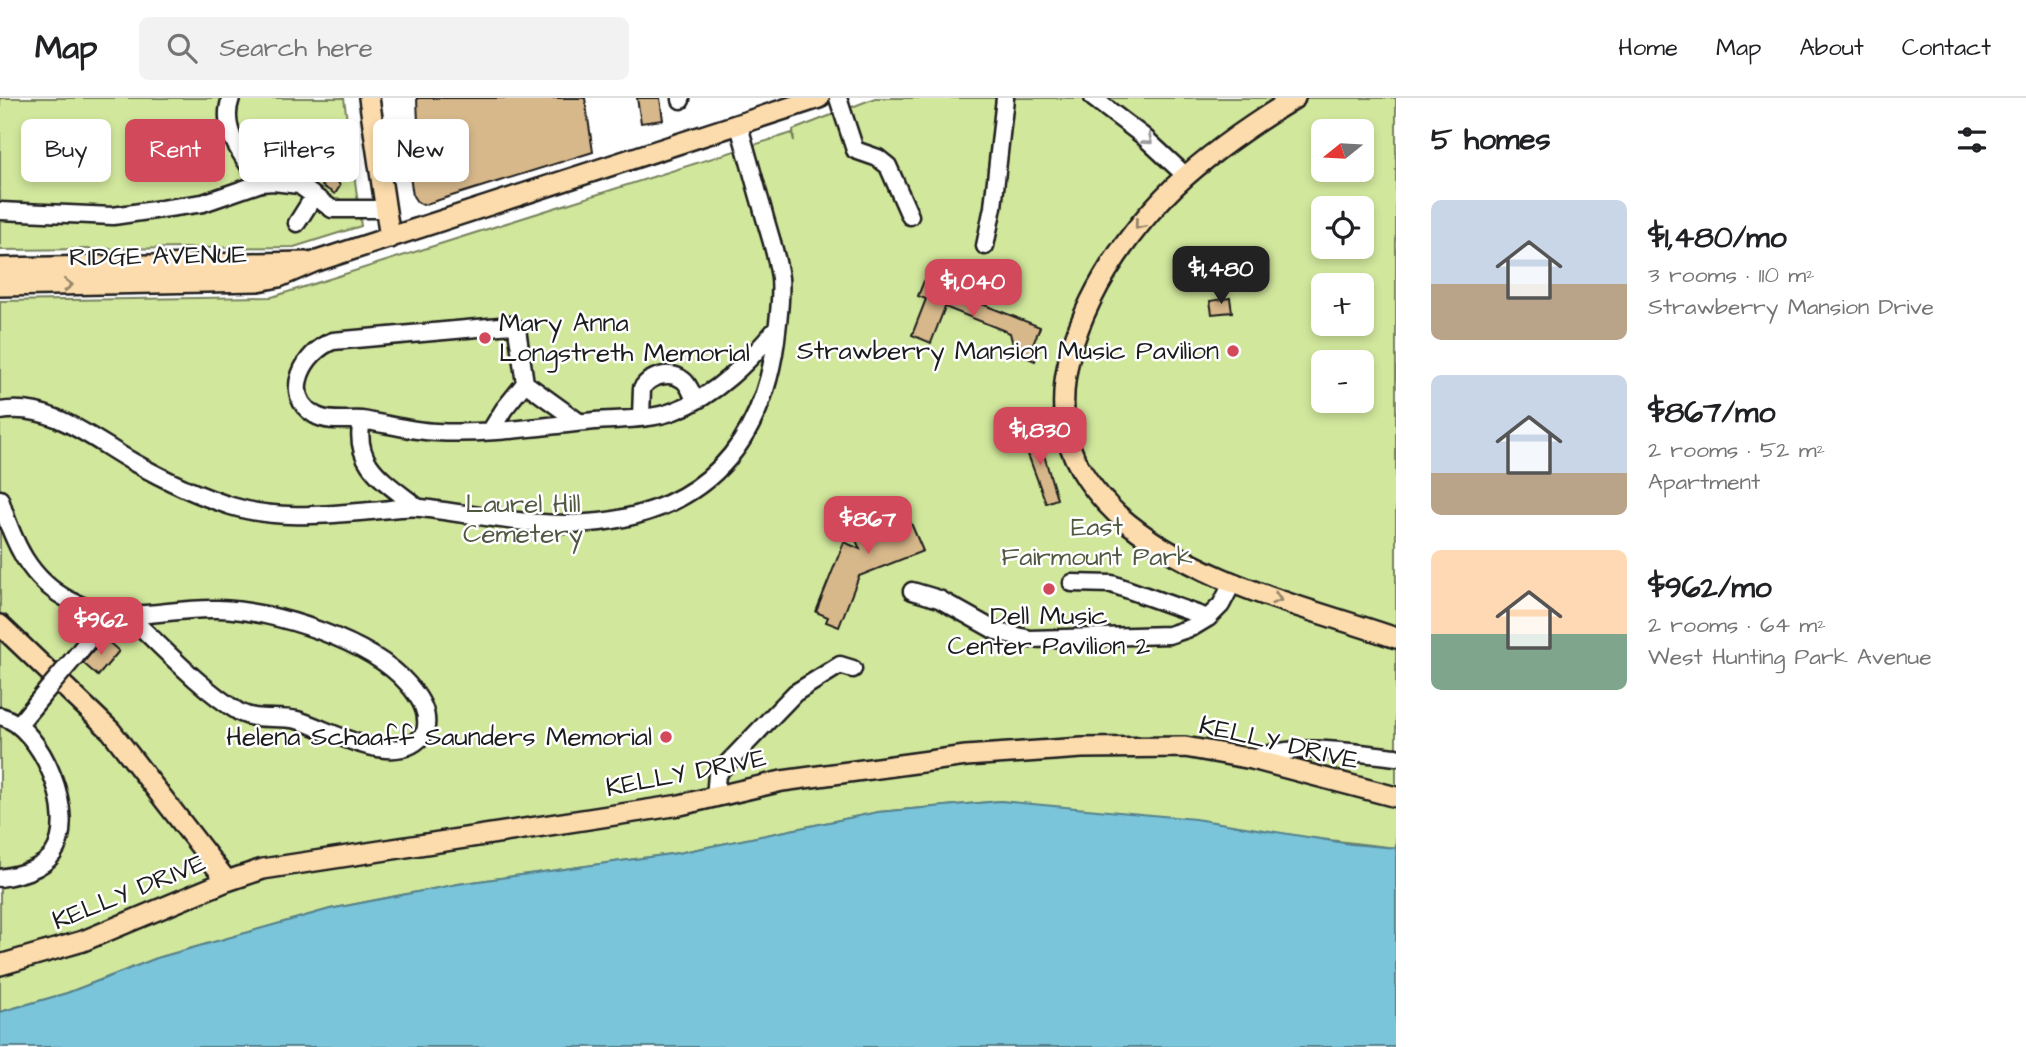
<!DOCTYPE html>
<meta charset="utf-8">
<style>
body{margin:0;font-family:"Architects Daughter",sans-serif;background:#f2f2f2;color:#202124;height:100vh;display:flex;flex-direction:column;font-size:26px;white-space:nowrap}
*{box-sizing:border-box;margin:0}
p{font-size:23px;color:#757577}
.icon{flex:none;width:38px;height:38px;fill:none;stroke:currentColor;stroke-width:2;stroke-linecap:round;stroke-linejoin:round}
.map{position:relative;flex:1;overflow:hidden}
.panel{display:flex;flex-direction:column;background:#fff;width:630px}
.panel>*{flex:none}
.hud{position:absolute;left:21px;top:21px;width:665px;height:63px;display:flex;gap:14px}
.needle{width:46px;rotate:252deg}
.buttons{position:absolute;left:1311px;top:21px;display:grid;gap:14px}
.buttons a{display:grid;place-items:center;width:63px;height:63px;border-radius:10px;background:#fff;box-shadow:0 4px 10px #0003;font-size:35px}
.price{position:absolute;translate:-50% -60px;padding:0 16px;border-radius:14px;background:#d1495b;color:#fff;font-size:23px;line-height:46px;filter:drop-shadow(0 2px 4px #0008)}
.price::after{content:'';position:absolute;left:50%;top:42px;width:21px;height:16px;margin-left:-10px;background:inherit;clip-path:polygon(0 0,100% 0,50% 100%)}
.price.selected{background:#222;color:#fff}
ul{padding:0;list-style:none}
li{display:flex;align-items:center;gap:21px;height:175px;padding:0 35px}
li span{display:grid;place-items:center;flex:none;width:196px;height:140px;border-radius:10px;color:#555}
li>.icon{margin-inline-start:auto}
span .icon{width:84px;height:84px;fill:#fffc;stroke-width:1}
li b{font-size:30px}
h2{display:flex;justify-content:space-between;align-items:center;height:84px;padding:0 35px;font-size:30px}
.chip{padding:0 24px;border-radius:10px;background:#fff;box-shadow:0 4px 10px #0003;font-size:24px;line-height:63px}
.chip.selected{background:#d1495b;color:#fff}
header{display:flex;align-items:center;gap:42px;box-sizing:border-box;height:98px;padding:0 35px;background:#fff;border-bottom:2px solid #e0e0e0}
header strong{font-size:33px}
nav{display:flex;gap:38px;margin-inline-start:auto;font-size:24px}
.search{width:490px;height:63px;background:#f2f2f2;display:flex;align-items:center;gap:18px;box-sizing:border-box;padding:0 24px;border-radius:10px;color:#757577;font-size:26px}
main{display:flex;flex:1;min-height:0}
.map>svg:first-child{display:block}
.green{fill:#d1e79c;stroke:#76825c;stroke-width:2;fill-rule:evenodd}
.water{fill:#7ac5d9;stroke:#54818d;stroke-width:2}
.building{fill:#d7b88b;stroke:#1c1c1c;stroke-width:2}
.lines{fill:none;stroke-linecap:round;stroke-linejoin:round}
.minor-casing{stroke:#1c1c1c;stroke-width:21}
.major-casing{stroke:#1c1c1c;stroke-width:24}
.minor{stroke:#fff;stroke-width:16}
.major{stroke:#fcdcac;stroke-width:19}
.minor-bridge-casing{stroke:#1c1c1c;stroke-width:21;stroke-linecap:butt}
.minor-bridge{stroke:#fff;stroke-width:16}
.oneway{stroke:#999}
.oneway2{stroke:#97866b}
.poi-dot{fill:#d1495b;stroke:#fff;stroke-width:2.5}
.labels{text-anchor:middle;dominant-baseline:central;stroke-width:5;stroke-linejoin:round;paint-order:stroke}
.street-label{font-size:26px;fill:#1c1c1c;stroke:#fff}
.poi-label{font-size:26px;fill:#1c1c1c;stroke:#fff;text-anchor:end}
.park-label{font-size:26px;fill:#525942;stroke:#fff}
</style>
<header>
<strong>Map</strong>
<div class="search"><svg class="icon" aria-label="search" viewBox="0 0 24 24"><circle cx="10" cy="10" r="6"/><path d="M15 15l6 6"/></svg>Search here</div>
<nav><a>Home</a><a>Map</a><a>About</a><a>Contact</a></nav>
</header>
<main>
<div class="map">
<svg width="1396" height="949" viewBox="0 0 1396 949">
<rect width="100%" height="100%" fill="#fff"/>
<filter id="ink" filterUnits="userSpaceOnUse"><feTurbulence type="fractalNoise" baseFrequency=".0143" numOctaves="2"/><feDisplacementMap in="SourceGraphic" scale="14" xChannelSelector="R" yChannelSelector="G"/><feConvolveMatrix kernelMatrix="1 2 1 2 8 2 1 2 1" color-interpolation-filters="sRGB"/></filter>
<g filter="url(#ink)">
<path class="green" d="M 0,0 L 344,0 L 361,128 L 294,149 L 0,152 Z
M 875,0 L 1396,0 L 1396,750 L 1000,703 L 878,714 L 678,755 L 458,786 L 330,811 L 157,860 L 67,895 L 0,914 L 0,203 L 272,199 L 792,35 L 794,43 L 793,32 ZM 1323,33 L 1362,33 L 1362,72 L 1323,72 ZM 1323,110 L 1362,110 L 1362,149 L 1323,149 ZM 1323,187 L 1362,187 L 1362,226 L 1323,226 ZM 1323,264 L 1362,264 L 1362,303 L 1323,303 Z"/>
<path class="water" d="M 1000,703 L 1195,721 L 1351,746 L 1396,750 L 1396,949 L 0,949 L 0,914 L 67,895 L 157,860 L 330,811 L 458,786 L 678,755 L 878,714 Z"/>
<path class="building" d="M 417,0 L 585,0 L 593,54 L 423,107 L 417,104 L 413,98 L 402,25 L 418,25 Z
M 637,0 L 660,0 L 663,22 L 641,25 Z
M 340,60 L 350,67 L 338,84 L 340,88 L 335,96 L 322,88 L 326,83 L 311,73 L 318,62 L 333,72 Z
M 924,183 L 1040,229 L 1032,249 L 1039,251 L 1035,263 L 1015,255 L 1010,235 L 945,209 L 931,245 L 912,237 L 926,201 L 918,198 Z
M 1230,200 L 1232,214 L 1212,216 L 1210,203 Z
M 1034,335 L 1044,357 L 1057,401 L 1046,405 L 1022,340 Z
M 901,402 L 923,453 L 859,478 L 839,529 L 826,524 L 828,519 L 816,514 L 844,444 L 860,451 L 850,429 L 870,420 L 868,417 Z
M 104,540 L 119,553 L 98,578 L 83,565 Z"/>
<g class="lines">
<g class="minor-casing">
<path id="minor" d="M 231,0 C 219,32 244,60 261,85
M 681,0 L 681,2
M 838,0 L 855,52 L 878,60 L 888,68 L 910,118
M 1093,0 L 1143,38 L 1186,78
M 0,113 L 113,118 L 203,105 L 261,85 L 273,84 L 299,87 L 332,111 L 386,111
M 297,125 L 314,98
M 985,148 L 993,109 L 1005,0
M 0,313 C 51,304 92,341 133,364 C 165,382 196,397 231,408 C 277,422 323,417 371,413 C 387,412 405,408 421,410 C 481,417 539,431 600,424 C 706,411 762,346 776,242 C 778,222 782,201 780,180 C 777,156 768,133 762,109 C 754,82 747,55 739,28
M 641,319 L 642,290 C 650,278 670,272 683,282 C 689,286 692,296 695,302
M 362,322 C 352,367 386,384 417,409
M 579,324 L 525,285 L 517,231 L 511,227 L 333,243 C 305,253 280,297 315,317 C 328,325 348,321 362,322 C 387,326 411,333 436,334 C 488,337 543,328 595,323 C 621,321 650,322 674,313 C 716,298 749,263 777,230
M 491,332 L 504,311 L 525,285
M 0,401 C 13,444 29,482 71,503 C 124,530 164,509 218,511 C 273,512 371,543 408,586 C 420,600 430,615 425,634 C 398,675 330,631 297,622 C 278,617 257,624 239,614 C 201,591 163,550 130,519
M 1072,485 L 1112,486 L 1208,520
M 912,493 L 939,501 L 996,533 L 1030,541 L 1169,537 L 1193,529 L 1208,520 L 1221,507 L 1232,486
M 75,559 L 109,516
M 0,618 C 42,628 79,719 53,756 C 41,772 18,777 0,780
M 19,626 L 47,592
M 1252,661 C 1299,644 1347,654 1396,659
M 715,699 L 717,676 L 795,595 L 840,567 L 853,571"/>
</g>
<g class="major-casing">
<path id="major" d="M 369,0 L 390,140
M 1295,0 C 1254,25 1211,54 1175,88 C 1114,147 1046,252 1068,341 C 1074,368 1097,397 1117,416 C 1195,485 1300,507 1396,540
M 0,170 L 306,164
M 0,188 L 258,183 L 279,179 L 314,164 L 819,0
M 0,527 L 111,633 L 227,783
M 0,867 L 83,843 L 227,783 L 263,771 L 680,707 L 782,683 L 966,658 L 1082,650 L 1185,649 L 1252,661 L 1396,699"/>
</g>
<use href="#minor" class="minor"/>
<use href="#major" class="major"/>
<g class="minor-bridge-casing">
<path id="minor-bridge" d="M 47,592 L 75,559"/>
</g>
<use href="#minor-bridge" class="minor-bridge"/>
</g>
<defs><path id="oneway-chevron" d="M-2-3.5L2.5 0L-2 3.5" fill="none" stroke-width="1.6" stroke-linecap="round" stroke-linejoin="round" transform="scale(1.75)"/></defs>
<use class="oneway" href="#oneway-chevron" transform="translate(1148 42) rotate(40)"/>
<g class="oneway2">
<use href="#oneway-chevron" transform="translate(1139 127) rotate(130)"/>
<use href="#oneway-chevron" transform="translate(68 187) rotate(-1)"/>
<use href="#oneway-chevron" transform="translate(1277 501) rotate(18)"/>
</g>
</g>
<g class="poi-dot">
<circle cx="485" cy="240" r="7"/>
<circle cx="1233" cy="253" r="7"/>
<circle cx="1049" cy="491" r="7"/>
<circle cx="666" cy="639" r="7"/>
</g>
<g class="labels">
<g class="street-label">
<text transform="translate(158 158) rotate(-1)">RIDGE AVENUE</text>
<text transform="translate(1279 645) rotate(13)">KELLY DRIVE</text>
<text transform="translate(686 675) rotate(-11)">KELLY DRIVE</text>
<text transform="translate(129 794) rotate(-22)">KELLY DRIVE</text>
</g>
<g class="poi-label">
<text x="499" y="225" text-anchor="start">Mary Anna<tspan x="499" dy="30">Longstreth Memorial</tspan></text>
<text x="1219" y="253">Strawberry Mansion Music Pavilion</text>
<text x="1049" y="518" text-anchor="middle">Dell Music<tspan x="1049" dy="30">Center Pavilion 2</tspan></text>
<text x="652" y="639">Helena Schaaff Saunders Memorial</text>
</g>
<g class="park-label">
<text x="523" y="406">Laurel Hill<tspan x="523" dy="30">Cemetery</tspan></text>
<text x="1097" y="429">East<tspan x="1097" dy="30">Fairmount Park</tspan></text>
</g>
</g>
</svg>
<div class="buttons">
<a><svg class="needle" viewBox="-14 -14 28 28"><path d="M0-13l5 13h-10z" fill="#e53935"/><path d="M0 13l5-13h-10z" fill="#757577"/></svg></a>
<a><svg class="icon" aria-label="locate" viewBox="0 0 24 24"><circle cx="12" cy="12" r="6"/><path d="M12 2v4M12 18v4M2 12h4M18 12h4"/></svg></a>
<a>+</a>
<a>−</a>
</div>
<b class="price selected" style="left:1221px;top:208px">$1,480</b>
<b class="price" style="left:973px;top:221px">$1,040</b>
<b class="price" style="left:1040px;top:369px">$1,830</b>
<b class="price" style="left:868px;top:458px">$867</b>
<b class="price" style="left:101px;top:559px">$962</b>
<div class="hud">
<a class="chip">Buy</a>
<a class="chip selected">Rent</a>
<a class="chip">Filters</a>
<a class="chip">New</a>
</div>
</div>
<section class="panel">
<h2>5 homes<svg class="icon" aria-label="filters" viewBox="0 0 24 24"><path d="M4 7h16M4 17h16"/><circle cx="9" cy="7" r="2"/><circle cx="15" cy="17" r="2"/></svg></h2>
<ul>
<li><span style="background:linear-gradient(#c9d6e8 60%,#b9a48a 0)"><svg class="icon" aria-label="home" viewBox="0 0 24 24"><path d="M3 11l9-7 9 7M6 9v11h12V9"/></svg></span><div><b>$1,480/mo</b><p>3 rooms · 110 m²</p><p>Strawberry Mansion Drive</p></div></li>
<li><span style="background:linear-gradient(#c9d6e8 70%,#b9a48a 0)"><svg class="icon" aria-label="home" viewBox="0 0 24 24"><path d="M3 11l9-7 9 7M6 9v11h12V9"/></svg></span><div><b>$867/mo</b><p>2 rooms · 52 m²</p><p>Apartment</p></div></li>
<li><span style="background:linear-gradient(#ffd9b3 60%,#7fa58c 0)"><svg class="icon" aria-label="home" viewBox="0 0 24 24"><path d="M3 11l9-7 9 7M6 9v11h12V9"/></svg></span><div><b>$962/mo</b><p>2 rooms · 64 m²</p><p>West Hunting Park Avenue</p></div></li>
</ul>
</section>
</main>
